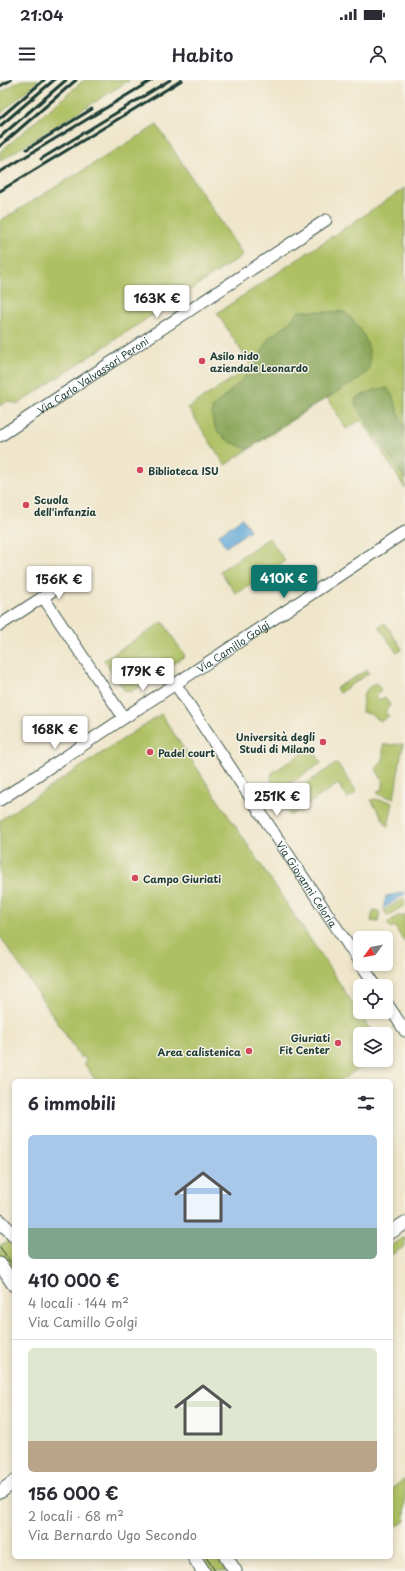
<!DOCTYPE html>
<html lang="it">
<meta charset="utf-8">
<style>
body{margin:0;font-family:"Playpen Sans",sans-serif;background:#f7f7f7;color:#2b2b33;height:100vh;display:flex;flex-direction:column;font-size:15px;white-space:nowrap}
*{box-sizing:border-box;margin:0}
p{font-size:13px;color:#7c7c81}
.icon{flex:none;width:22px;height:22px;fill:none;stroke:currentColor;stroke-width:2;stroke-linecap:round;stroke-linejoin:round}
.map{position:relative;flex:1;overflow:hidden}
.side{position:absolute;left:12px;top:999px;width:381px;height:480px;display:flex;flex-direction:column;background:#fff;border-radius:6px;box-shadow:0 2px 6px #0003}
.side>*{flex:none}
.needle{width:26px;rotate:237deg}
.controls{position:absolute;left:353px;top:851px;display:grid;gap:8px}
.controls a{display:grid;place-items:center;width:40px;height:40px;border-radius:6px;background:#fff;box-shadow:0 2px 6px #0003;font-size:20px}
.price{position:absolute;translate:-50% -34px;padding:0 9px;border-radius:4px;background:#fff;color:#222;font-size:13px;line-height:26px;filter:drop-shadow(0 1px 2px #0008)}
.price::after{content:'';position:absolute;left:50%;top:24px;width:12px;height:9px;margin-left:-6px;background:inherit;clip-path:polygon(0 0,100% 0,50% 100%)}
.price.current{background:#0f766e;color:#fff}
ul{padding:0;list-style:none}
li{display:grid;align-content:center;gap:8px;height:212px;padding:0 16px}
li+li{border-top:1px solid #e1e1e2}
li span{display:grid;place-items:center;height:124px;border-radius:6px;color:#555}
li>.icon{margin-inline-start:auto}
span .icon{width:72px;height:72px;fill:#fffc;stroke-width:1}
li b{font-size:17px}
h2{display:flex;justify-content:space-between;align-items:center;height:48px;padding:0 16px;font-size:17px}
.status{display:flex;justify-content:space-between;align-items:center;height:28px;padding:0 20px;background:#fff;direction:ltr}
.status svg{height:11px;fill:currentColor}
header{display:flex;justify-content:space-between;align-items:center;height:52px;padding:0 16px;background:#fff;font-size:18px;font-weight:600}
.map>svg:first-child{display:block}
.green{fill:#aec064;stroke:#667e4c}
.forest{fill:#8aa65a;stroke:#547247}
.water{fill:#60a9d7;stroke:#407386}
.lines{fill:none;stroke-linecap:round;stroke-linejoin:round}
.minor-casing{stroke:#3e564b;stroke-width:13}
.tertiary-casing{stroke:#3e564b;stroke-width:15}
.minor{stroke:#fff;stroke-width:11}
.tertiary{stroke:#fff;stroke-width:13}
.tram{stroke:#1f3d34;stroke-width:1}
.rail{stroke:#1f3d34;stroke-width:3}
.poi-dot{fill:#d1495b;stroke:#f7f3e8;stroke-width:1.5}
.labels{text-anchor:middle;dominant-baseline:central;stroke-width:3;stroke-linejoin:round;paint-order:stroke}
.poi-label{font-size:10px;font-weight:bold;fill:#1f3d34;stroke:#f7f3e8;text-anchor:start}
.street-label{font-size:10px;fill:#1f3d34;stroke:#f7f3e8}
</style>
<div class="status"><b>21:04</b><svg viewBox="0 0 49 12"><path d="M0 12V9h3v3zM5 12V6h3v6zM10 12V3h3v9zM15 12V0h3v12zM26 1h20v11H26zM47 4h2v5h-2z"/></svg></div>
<header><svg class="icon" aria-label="menu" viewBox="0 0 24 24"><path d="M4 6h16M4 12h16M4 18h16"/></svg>Habito<svg class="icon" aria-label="person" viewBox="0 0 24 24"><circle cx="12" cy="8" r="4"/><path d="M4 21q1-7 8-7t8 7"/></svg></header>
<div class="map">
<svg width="405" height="1491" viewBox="0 0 405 1491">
<rect width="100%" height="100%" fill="#f7f3e8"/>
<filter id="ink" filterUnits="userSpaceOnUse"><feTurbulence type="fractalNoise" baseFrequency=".025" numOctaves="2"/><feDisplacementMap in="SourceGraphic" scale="8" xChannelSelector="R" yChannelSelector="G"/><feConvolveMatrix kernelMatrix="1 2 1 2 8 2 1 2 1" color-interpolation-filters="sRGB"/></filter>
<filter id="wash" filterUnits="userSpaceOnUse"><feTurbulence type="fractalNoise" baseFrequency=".012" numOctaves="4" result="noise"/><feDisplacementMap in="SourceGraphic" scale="16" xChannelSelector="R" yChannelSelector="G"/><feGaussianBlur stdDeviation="0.9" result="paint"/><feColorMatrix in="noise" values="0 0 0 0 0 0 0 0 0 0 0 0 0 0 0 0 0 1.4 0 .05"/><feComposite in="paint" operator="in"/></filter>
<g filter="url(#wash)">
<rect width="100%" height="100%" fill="#efe6cb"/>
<path class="green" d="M 21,0 L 39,0 L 0,34 L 0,13 Z
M 84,0 L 130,0 L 0,81 L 0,72 Z
M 157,45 L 243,175 L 18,324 L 7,321 L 0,326 L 0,141 Z
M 405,108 L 405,408 L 362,340 L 346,349 L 327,317 L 225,385 L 188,328 L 251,286 L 217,233 Z
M 269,458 L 285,481 L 236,514 L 220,491 Z
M 163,542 L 185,576 L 131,612 L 125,611 L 104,580 Z
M 385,543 L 402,569 L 397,573 L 379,547 Z
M 367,590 L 369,593 L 339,613 L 336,608 Z
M 376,603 L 381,610 L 376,615 L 379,620 L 385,617 L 390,625 L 385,632 L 389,636 L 381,641 L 370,634 L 362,632 C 363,617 361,611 376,603 Z
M 161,634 L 373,954 L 360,954 L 360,980 L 372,980 L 340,1001 L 96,1001 L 84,983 L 86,981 L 84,976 L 81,978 L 0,856 L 0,740 Z
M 403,664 L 394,718 L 379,715 L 377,711 L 383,709 L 383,701 L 376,689 L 383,680 L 383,665 Z
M 312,667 L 321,683 L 280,710 C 272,708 270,701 272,693 Z
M 337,683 L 357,712 L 348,718 L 338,704 L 290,736 L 280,721 Z
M 374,719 L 393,722 L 388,747 L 371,720 Z
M 404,818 L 405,825 L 388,836 L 384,831 Z
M 373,831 L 380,832 L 378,842 L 371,841 Z
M 399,835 L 400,837 L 405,835 L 405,863 L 394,846 L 391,848 L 387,843 Z
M 405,1157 L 405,1166 L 391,1175 L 391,1166 Z
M 8,1161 L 14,1168 L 14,1199 L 0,1177 L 0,1165 Z
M 405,1399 L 405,1441 L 398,1446 L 391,1435 L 391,1409 Z
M 198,1477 L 218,1477 L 227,1491 L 208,1491 Z"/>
<path class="forest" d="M 299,231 L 345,232 C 362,248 373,266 369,290 L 359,299 L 283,344 L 251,367 L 247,369 C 225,360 211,354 212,328 L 237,305 L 255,285 L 269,258 L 289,243 Z
M 387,308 L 392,315 L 404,347 L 402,367 L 405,376 L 405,399 L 355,324 L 356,318 L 374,310 Z"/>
<path class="water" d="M 242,438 L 250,450 L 226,467 L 218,455 Z
M 405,812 L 405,814 L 383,829 L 386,816 Z"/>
</g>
<g filter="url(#ink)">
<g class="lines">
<g class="minor-casing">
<g id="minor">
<path id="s1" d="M 0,356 L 326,140"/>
<path d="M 43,517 L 124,638"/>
<path d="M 0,545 L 63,504"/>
<path id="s2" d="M 176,605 L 360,883"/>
<path id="s3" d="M 0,720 L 405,452"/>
<path d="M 361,884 L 376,906"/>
<path d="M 386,922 L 405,951"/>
</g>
</g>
<g class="tertiary-casing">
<path id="tertiary" d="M 0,1141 L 14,1155
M 391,1152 L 405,1143
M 0,1184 L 14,1205
M 0,1412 L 14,1402
M 194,1477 L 203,1491
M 226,1477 L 235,1491"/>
</g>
<use href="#minor" class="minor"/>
<use href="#tertiary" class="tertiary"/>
<path class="tram" d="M 0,1167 L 14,1187
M 206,1477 L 215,1491"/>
<path class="rail" d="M 0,6 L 11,0
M 0,38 L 44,0
M 0,46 L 54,0
M 0,57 L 66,0
M 0,66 L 76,0
M 27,69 L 92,29
M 41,79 L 170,0
M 0,92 L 152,0
M 0,111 L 182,0"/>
</g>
</g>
<g class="poi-dot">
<circle cx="202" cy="281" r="4"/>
<circle cx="140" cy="390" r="4"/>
<circle cx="26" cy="425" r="4"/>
<circle cx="323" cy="662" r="4"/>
<circle cx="150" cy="672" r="4"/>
<circle cx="135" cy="798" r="4"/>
<circle cx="338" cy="963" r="4"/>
<circle cx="249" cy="971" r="4"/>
</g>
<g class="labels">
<g class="poi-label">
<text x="210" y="275">Asilo nido<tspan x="210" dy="12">aziendale Leonardo</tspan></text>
<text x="148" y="390">Biblioteca ISU</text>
<text x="34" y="419">Scuola<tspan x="34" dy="12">dell'infanzia</tspan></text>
<text x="315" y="656" text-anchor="end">Università degli<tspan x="315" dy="12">Studi di Milano</tspan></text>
<text x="158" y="672">Padel court</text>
<text x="143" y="798">Campo Giuriati</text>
<text x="330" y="957" text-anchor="end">Giuriati<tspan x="330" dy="12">Fit Center</tspan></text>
<text x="241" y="971" text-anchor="end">Area calistenica</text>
</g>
<g class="street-label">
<text stroke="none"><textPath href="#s1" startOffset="111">Via Carlo Valvassori Peroni</textPath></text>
<text stroke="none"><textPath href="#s3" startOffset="279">Via Camillo Golgi</textPath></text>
<text stroke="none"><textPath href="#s2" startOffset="238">Via Giovanni Celoria</textPath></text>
</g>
</g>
</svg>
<div class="controls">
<a><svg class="needle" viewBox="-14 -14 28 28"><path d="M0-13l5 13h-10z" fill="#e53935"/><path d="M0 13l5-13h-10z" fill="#7c7c81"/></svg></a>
<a><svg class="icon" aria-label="locate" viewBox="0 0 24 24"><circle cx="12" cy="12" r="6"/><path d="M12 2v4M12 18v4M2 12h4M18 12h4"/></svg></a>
<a><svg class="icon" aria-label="layers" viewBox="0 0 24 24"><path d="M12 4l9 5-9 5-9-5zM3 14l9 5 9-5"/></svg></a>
</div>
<b class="price" style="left:157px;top:239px">163K €</b>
<b class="price current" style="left:284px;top:519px">410K €</b>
<b class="price" style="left:59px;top:520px">156K €</b>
<b class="price" style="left:143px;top:612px">179K €</b>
<b class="price" style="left:55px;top:670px">168K €</b>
<b class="price" style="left:277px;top:737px">251K €</b>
<section class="side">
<h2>6 immobili<svg class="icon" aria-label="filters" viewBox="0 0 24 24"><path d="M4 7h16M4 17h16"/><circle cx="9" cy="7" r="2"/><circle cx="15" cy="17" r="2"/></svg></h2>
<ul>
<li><span style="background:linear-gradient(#a9c7e8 75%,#7fa58c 0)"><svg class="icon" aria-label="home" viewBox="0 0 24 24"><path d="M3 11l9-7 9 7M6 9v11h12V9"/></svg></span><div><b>410 000 €</b><p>4 locali · 144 m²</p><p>Via Camillo Golgi</p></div></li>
<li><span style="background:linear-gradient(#dfe7d0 75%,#b9a48a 0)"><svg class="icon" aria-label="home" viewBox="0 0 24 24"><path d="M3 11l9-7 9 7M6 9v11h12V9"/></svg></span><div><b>156 000 €</b><p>2 locali · 68 m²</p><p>Via Bernardo Ugo Secondo</p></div></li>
</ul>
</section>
</div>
